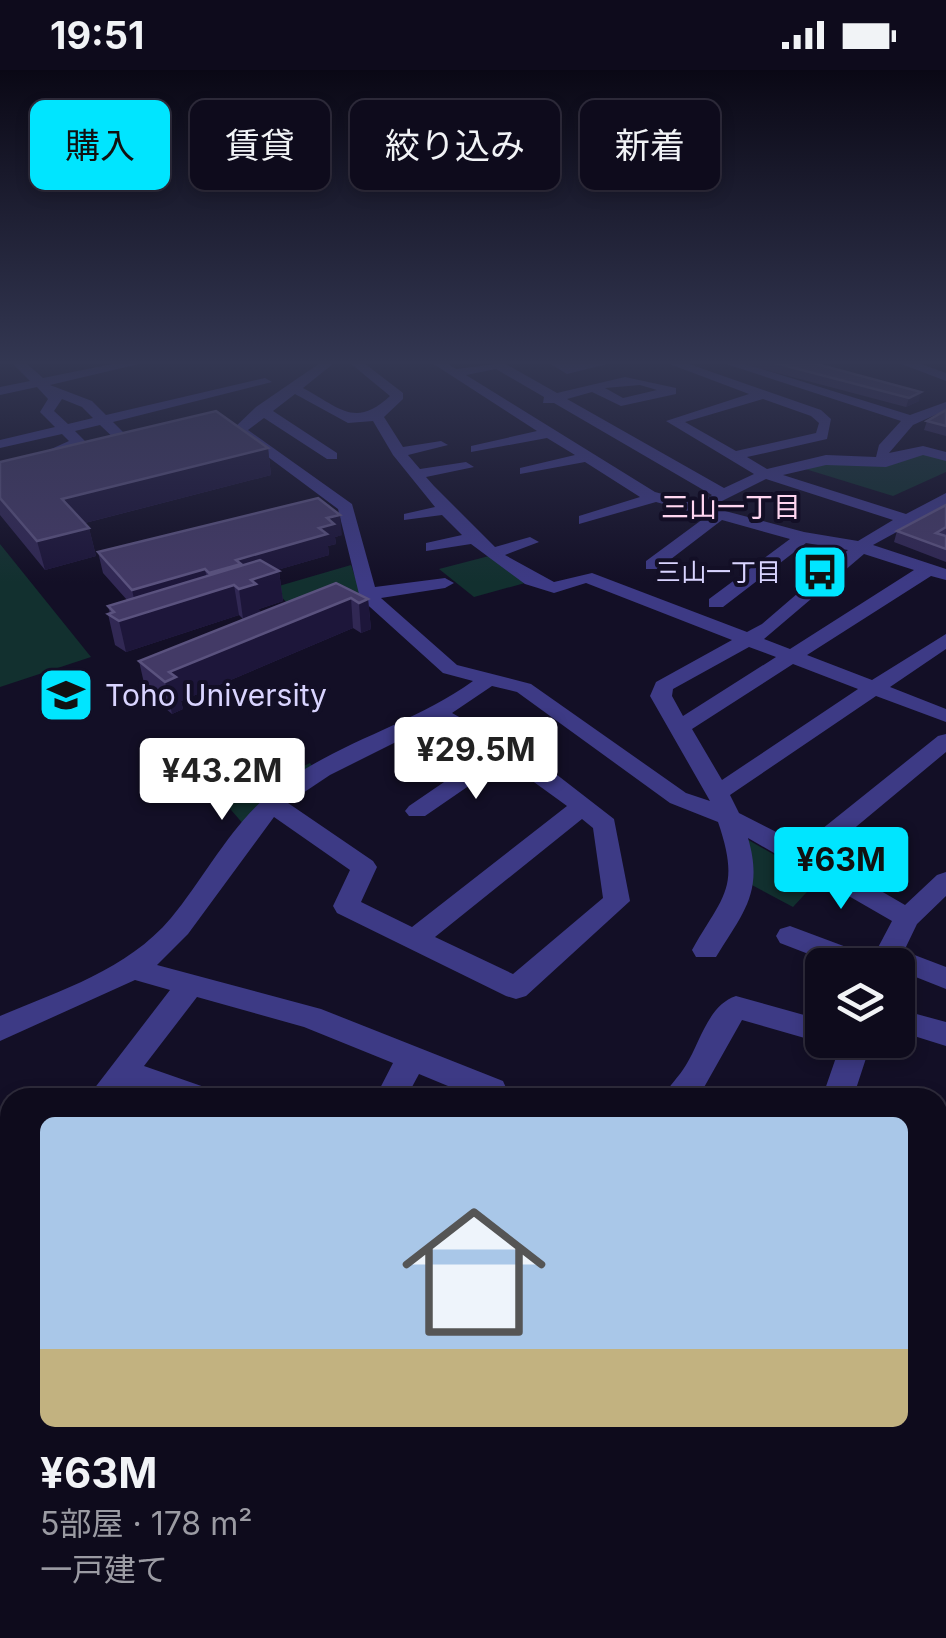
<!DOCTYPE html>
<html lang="ja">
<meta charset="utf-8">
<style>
body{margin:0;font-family:Inter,"Noto Sans JP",sans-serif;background:#171425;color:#f1f3f6;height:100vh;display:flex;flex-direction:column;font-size:38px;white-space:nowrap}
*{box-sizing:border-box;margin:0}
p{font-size:32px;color:#9b9ba3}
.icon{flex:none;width:55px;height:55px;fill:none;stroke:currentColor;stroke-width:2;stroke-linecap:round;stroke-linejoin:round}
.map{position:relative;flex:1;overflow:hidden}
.drawer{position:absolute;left:0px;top:1018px;width:948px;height:552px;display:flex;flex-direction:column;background:#0e0b1c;border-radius:30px 30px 0 0;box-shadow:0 5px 15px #0003,0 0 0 2px #2e2b3b}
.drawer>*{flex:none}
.banner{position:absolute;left:30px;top:30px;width:888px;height:90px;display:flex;gap:20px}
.tools{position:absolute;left:805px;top:878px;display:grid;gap:20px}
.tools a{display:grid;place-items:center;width:110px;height:110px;border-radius:15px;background:#0e0b1c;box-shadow:0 5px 15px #0003,0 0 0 2px #2e2b3b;font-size:50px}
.price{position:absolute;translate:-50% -85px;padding:0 22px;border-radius:10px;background:#fff;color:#222;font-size:32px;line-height:65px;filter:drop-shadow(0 2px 5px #0008)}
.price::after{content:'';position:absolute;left:50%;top:60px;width:30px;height:22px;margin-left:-15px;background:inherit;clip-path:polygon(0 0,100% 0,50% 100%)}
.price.active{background:#00e5ff;color:#111}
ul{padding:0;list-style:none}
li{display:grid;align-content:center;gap:20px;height:530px;padding:0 40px}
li+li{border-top:2px solid #2e2b3b}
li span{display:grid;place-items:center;height:310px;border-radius:15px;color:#555}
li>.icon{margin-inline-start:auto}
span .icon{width:180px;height:180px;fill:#fffc;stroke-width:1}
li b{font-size:42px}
.chip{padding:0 35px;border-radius:15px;background:#0e0b1c;box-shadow:0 5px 15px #0003,0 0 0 2px #2e2b3b;font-size:35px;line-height:90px}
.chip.active{background:#00e5ff;color:#111}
.status{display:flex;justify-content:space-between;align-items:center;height:70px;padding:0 50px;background:#0e0b1c;direction:ltr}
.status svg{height:28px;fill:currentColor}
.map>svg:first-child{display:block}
.green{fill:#12302f}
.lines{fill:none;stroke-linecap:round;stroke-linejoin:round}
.minor{fill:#3d3a85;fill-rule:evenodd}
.wall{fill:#312854}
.shaded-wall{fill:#1d163a}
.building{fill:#433a66;stroke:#5a527e;stroke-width:2.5}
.labels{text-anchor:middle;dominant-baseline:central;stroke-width:8;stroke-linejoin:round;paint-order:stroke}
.far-poi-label{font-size:25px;fill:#d9d4ff;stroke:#130f26;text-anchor:end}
.far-neighbourhood-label{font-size:28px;fill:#ffd6f0;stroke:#130f26}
.poi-label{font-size:30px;fill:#d9d4ff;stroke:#130f26;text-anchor:start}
</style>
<div class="status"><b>19:51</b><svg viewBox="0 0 49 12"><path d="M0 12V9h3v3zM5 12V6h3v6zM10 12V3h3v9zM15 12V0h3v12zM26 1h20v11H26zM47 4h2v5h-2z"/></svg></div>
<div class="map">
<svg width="946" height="1568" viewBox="0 0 946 1568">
<rect width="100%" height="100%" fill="#130f26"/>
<path class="green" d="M 923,384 L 946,388 L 946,402 L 893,426 L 802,398 C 845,389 881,400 923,384 Z
M 0,474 L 91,587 L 0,617 Z
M 489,486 L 525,513 L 474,527 L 439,499 Z
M 351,495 L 364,532 L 305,550 L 272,518 Z
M 310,693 L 313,698 L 245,756 L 225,733 Z
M 745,768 L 818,810 L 793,837 L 750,814 Z"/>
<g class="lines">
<path class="minor" d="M 12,293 L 26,293 L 43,308 L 117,293 L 143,293 L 50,315 L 92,331 L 106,345 L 265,308 L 272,312 L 113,352 L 135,374 L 114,386 L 107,382 L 119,373 L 100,355 L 75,361 L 86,372 L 84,375 L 45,391 L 40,390 L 40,384 L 69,371 L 62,364 L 0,378 L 0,370 L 55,357 L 40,342 L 48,329 L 37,317 L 0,325 L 0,317 L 30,311 ZM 62,329 L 82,337 L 93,348 L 68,354 L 54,341 Z
M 320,293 L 334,293 L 303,318 C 339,337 355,359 390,326 L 350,293 L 364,293 L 403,323 L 403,329 L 384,347 L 403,377 L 441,371 L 448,375 L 408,385 L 420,399 L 466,392 L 474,397 L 426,407 L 434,416 L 495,477 L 530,467 L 539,472 L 505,485 L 554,512 L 592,503 L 747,562 L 762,554 L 848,480 L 806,473 L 723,537 L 709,537 L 709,529 L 790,469 L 722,450 L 658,499 L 646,499 L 646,491 L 707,446 L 656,432 L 579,454 L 579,446 L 640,427 L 585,392 L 520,404 L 520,398 L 575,385 L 547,368 L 471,382 L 471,376 L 537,361 L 432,293 L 447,293 L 456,299 L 504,293 L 557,323 L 625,307 L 676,318 L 676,324 L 621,336 L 592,322 L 567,329 L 724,418 L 754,404 L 666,351 L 749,324 L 667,293 L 686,293 L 821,340 L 831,349 L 827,369 L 747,387 L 767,399 L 826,385 L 876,387 L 879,375 L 901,351 L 723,293 L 743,293 L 910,345 L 946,332 L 946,340 L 913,355 L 889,383 L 923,376 L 946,382 L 946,391 L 923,385 L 886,397 L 826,395 L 783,405 L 906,444 L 946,423 L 946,435 L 873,475 L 946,499 L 946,510 L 931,506 L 807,585 L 872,610 L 946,564 L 946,579 L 890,617 L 946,639 L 946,652 L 876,626 L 730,725 L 739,743 L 802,775 L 938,666 L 946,664 L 946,682 L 821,786 L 905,835 L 937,805 L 946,802 L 946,826 L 917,854 L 904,881 L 946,897 L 946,919 L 898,900 L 898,895 L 837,895 L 780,873 L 776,866 L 780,859 L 790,856 L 873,887 L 892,851 L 748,768 C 764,822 743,843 716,887 L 696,887 L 692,880 C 723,825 741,819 718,752 L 670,733 L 517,622 L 492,616 L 452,643 L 543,694 L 614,749 L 630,831 L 526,926 L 516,929 L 506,926 L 337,843 L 333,836 L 350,800 L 274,747 L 188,864 L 157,895 L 321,939 L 503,1011 L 507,1020 L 504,1028 L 477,1028 L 419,1004 L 406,1028 L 375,1028 L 393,993 L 304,957 L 197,927 L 144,996 L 210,1019 L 214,1028 L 161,1028 L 129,1016 L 120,1028 L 87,1028 L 170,920 L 135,910 L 0,971 L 0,946 C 61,920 127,900 171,848 C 205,807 230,756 272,722 C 331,674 410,656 473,611 L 443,603 L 360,528 L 338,439 L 232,360 L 256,337 ZM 496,299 L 544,327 L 543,333 L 554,333 L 712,425 L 700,434 L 655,422 L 466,305 ZM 640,315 L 657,320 L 623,328 L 605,318 ZM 295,324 L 348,353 L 373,351 L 393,385 L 435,437 L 404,444 L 404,450 L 442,445 L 462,465 L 426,473 L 426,481 L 471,474 L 525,514 L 554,523 L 586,513 L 732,570 L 656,612 L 650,626 L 710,731 L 686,723 L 531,614 L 457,595 L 381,528 L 445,518 L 454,513 L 445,508 L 375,517 L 352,434 L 248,360 L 264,348 L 327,389 L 337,389 L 337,383 L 273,341 ZM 763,329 L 811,346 L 819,353 L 816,363 L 736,381 L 685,352 ZM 766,409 L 893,450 L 858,471 L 804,462 L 710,437 ZM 864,484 L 914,500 L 790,579 L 764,569 ZM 749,577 L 776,587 L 683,646 L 672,626 L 673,619 ZM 793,594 L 858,619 L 722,710 L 692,659 ZM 436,652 L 488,682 L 409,736 L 405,741 L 409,746 L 425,746 L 505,691 L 567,736 L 412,857 L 361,832 L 377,797 L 373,791 L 288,733 L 330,705 ZM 582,749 L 593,758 L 603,828 L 513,904 L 435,867 Z
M 549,293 L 611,293 L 567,304 Z
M 899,293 L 918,293 L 946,303 L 946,311 Z
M 736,926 L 822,950 L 822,970 L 830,970 L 822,973 L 742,950 L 698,1028 L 663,1028 C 669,1015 679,1007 686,995 C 700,973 708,935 736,926 Z
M 898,939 L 946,952 L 946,976 L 898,961 Z
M 842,970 L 872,970 L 853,1028 L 822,1028 Z
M 10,1130 L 10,1171 L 0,1175 L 0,1134 Z
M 0,1186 L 10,1187 L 10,1221 L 0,1220 Z
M 946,1519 L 946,1568 L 916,1568 L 918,1560 L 938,1560 L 938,1522 Z
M 97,1560 L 146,1560 L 143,1568 L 94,1568 Z
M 316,1560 L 396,1560 L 393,1568 L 319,1568 Z"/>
</g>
<path class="wall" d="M 739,293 L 813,293 L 919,331 L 906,337 Z
M 946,340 L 946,366 L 924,360 L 927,351 Z
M 268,378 L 271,405 L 85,453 L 89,458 L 96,486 L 45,500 L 0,445 L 0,392 Z
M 946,435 L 946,492 L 894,472 L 897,461 Z
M 342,465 L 335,467 L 336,474 L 328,476 L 329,485 L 277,500 L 279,501 L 283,531 L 259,539 L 260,543 L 336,513 L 368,529 L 371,559 L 361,563 L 353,558 L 181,631 L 183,639 L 172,644 L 146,622 L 139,591 L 243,549 L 239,545 L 126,582 L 115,575 L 108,544 L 110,544 L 108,536 L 127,530 L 103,503 L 98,482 Z"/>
<path class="shaded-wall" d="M 921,322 L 919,331 L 906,337 L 909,328 Z
M 268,378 L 271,405 L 69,457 L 62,429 Z
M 340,445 L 342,465 L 335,467 L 336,474 L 328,476 L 329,485 L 243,510 L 234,515 L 239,545 L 126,582 L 119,551 L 213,522 L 209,503 L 236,490 L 319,458 L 328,447 Z
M 89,458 L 96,486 L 45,500 L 37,471 Z
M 205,499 L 209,520 L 137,541 L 132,520 Z
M 279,501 L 283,531 L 259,539 L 260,544 L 243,549 L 239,519 L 251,510 Z
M 351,528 L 353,558 L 181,631 L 183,639 L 172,644 L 165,612 L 169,602 Z
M 368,529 L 371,559 L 361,563 L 359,533 Z
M 10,1392 L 10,1419 L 8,1421 L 0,1410 L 0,1403 Z"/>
<path class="building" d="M 775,293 L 813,293 L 921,322 L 909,328 Z
M 946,340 L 946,356 L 927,351 Z
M 216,341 L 268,378 L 62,429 L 89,458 L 37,471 L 0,428 L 0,392 Z
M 318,428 L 340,445 L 327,448 L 334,454 L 319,458 L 327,464 L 236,490 L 241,494 L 209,503 L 205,499 L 132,520 L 98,482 Z
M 946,435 L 946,457 L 936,463 L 946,466 L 946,479 L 897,461 Z
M 260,490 L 279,501 L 251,510 L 256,514 L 239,519 L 234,515 L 119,551 L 108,544 L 114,542 L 108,536 Z
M 336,513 L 368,529 L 359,533 L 351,528 L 169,602 L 176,607 L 165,612 L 139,591 Z
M 10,1292 L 10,1392 L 0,1403 L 0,1302 Z
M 0,1479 L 10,1494 L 10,1560 L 53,1560 L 59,1568 L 1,1568 Z"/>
<linearGradient id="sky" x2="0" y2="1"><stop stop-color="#0a0815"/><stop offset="0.57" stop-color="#333752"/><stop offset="1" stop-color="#333752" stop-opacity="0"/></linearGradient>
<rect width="946" height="513" fill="url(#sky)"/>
<defs>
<g id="bus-square" transform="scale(2.875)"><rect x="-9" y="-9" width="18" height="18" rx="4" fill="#00e5ff" stroke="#130f26"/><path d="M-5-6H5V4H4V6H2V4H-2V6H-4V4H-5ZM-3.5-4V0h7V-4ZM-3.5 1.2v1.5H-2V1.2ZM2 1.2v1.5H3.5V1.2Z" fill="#111"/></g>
<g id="university-square" transform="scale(2.875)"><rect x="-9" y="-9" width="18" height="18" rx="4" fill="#00e5ff" stroke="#130f26"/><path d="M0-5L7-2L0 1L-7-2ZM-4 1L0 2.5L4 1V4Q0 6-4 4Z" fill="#111"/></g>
</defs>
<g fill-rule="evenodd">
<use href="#bus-square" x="820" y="502"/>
<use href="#university-square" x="66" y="625"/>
</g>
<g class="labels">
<g class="far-poi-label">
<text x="781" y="502">三山一丁目</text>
</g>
<g class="far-neighbourhood-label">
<text x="731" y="437">三山一丁目</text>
</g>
<g class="poi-label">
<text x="105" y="625">Toho University</text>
</g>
</g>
</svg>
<div class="tools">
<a><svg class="icon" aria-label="layers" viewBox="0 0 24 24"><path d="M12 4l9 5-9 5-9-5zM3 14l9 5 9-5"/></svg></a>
</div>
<b class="price" style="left:476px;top:732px">¥29.5M</b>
<b class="price" style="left:222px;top:753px">¥43.2M</b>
<b class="price active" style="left:841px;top:842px">¥63M</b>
<div class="banner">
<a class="chip active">購入</a>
<a class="chip">賃貸</a>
<a class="chip">絞り込み</a>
<a class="chip">新着</a>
</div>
<section class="drawer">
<ul>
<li><span style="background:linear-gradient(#a9c7e8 75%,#c2b280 0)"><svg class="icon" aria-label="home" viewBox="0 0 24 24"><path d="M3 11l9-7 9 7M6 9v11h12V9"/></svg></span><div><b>¥63M</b><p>5部屋 · 178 m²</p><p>一戸建て</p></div></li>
</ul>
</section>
</div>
